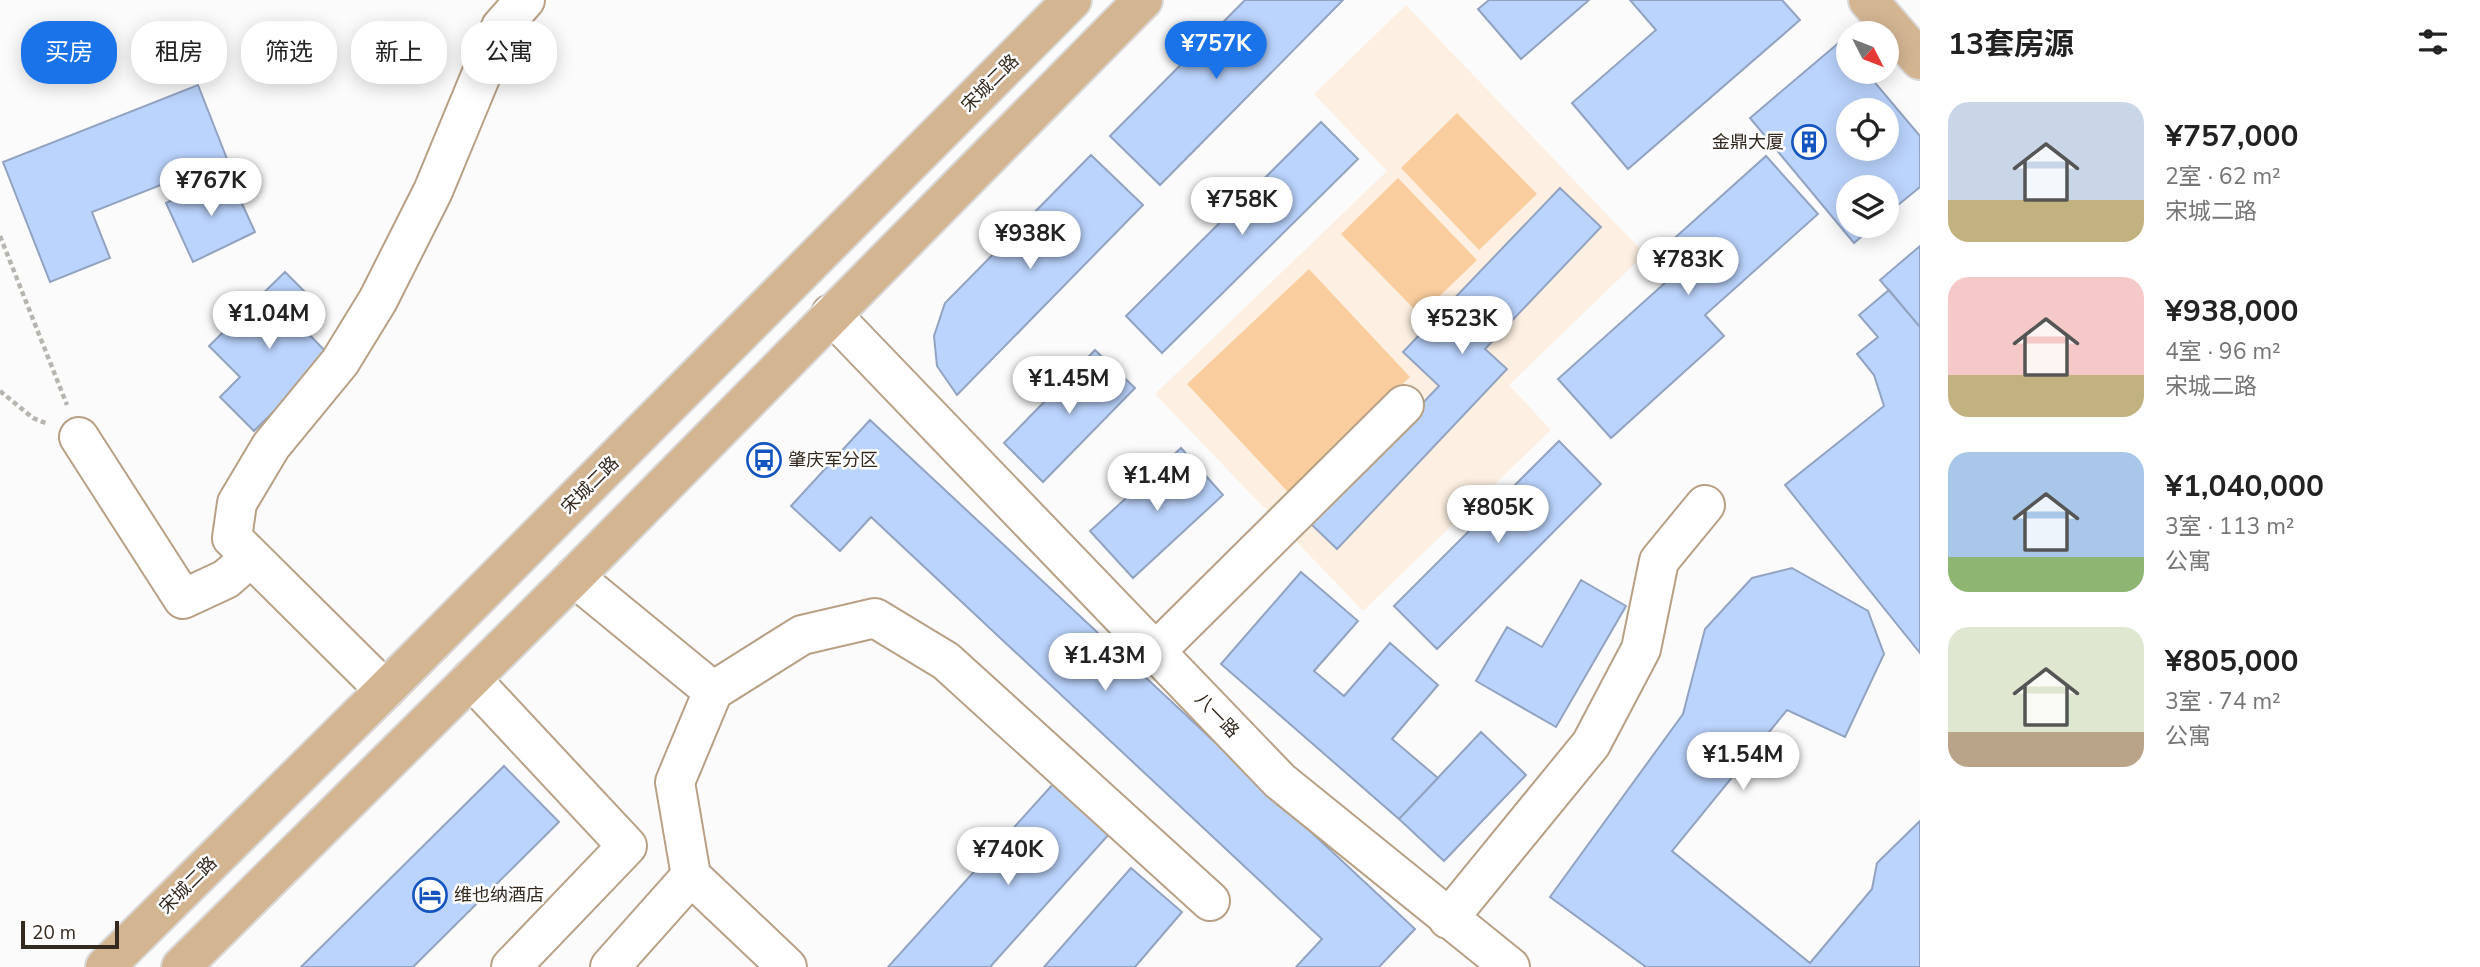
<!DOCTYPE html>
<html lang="zh">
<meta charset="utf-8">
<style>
body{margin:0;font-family:"Nunito Sans","Noto Sans SC",sans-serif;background:#f6f6f6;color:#222;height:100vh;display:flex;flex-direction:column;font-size:26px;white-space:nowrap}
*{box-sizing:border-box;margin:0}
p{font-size:23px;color:#767676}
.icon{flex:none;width:38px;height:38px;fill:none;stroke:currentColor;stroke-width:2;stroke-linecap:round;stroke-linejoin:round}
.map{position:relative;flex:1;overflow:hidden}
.details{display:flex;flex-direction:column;background:#fff;width:560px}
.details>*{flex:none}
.hud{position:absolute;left:21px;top:21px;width:665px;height:63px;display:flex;gap:14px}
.needle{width:46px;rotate:132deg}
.fabs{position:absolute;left:1836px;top:21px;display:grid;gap:14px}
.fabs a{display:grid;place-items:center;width:63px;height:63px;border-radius:50%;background:#fff;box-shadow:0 4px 18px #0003;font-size:35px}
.scale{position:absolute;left:21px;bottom:18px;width:98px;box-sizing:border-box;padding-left:7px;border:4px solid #33291e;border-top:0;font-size:19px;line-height:24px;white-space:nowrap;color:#33291e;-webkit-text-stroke:5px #fff;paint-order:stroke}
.price{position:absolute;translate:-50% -60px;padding:0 16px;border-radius:24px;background:#fff;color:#222;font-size:23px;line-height:46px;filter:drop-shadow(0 2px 4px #0008)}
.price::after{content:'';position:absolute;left:50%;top:42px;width:21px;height:16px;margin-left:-10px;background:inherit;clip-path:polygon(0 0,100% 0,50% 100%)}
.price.selected{background:#1a73e8;color:#fff}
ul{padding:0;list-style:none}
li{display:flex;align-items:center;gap:21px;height:175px;padding:0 28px}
li span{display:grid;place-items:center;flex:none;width:196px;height:140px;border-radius:21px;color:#555}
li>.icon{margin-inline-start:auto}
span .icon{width:84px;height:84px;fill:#fffc;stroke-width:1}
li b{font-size:30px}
h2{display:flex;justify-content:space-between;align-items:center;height:84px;padding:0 28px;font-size:30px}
.tag{padding:0 24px;border-radius:28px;background:#fff;box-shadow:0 4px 18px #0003;font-size:24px;line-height:63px}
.tag.selected{background:#1a73e8;color:#fff}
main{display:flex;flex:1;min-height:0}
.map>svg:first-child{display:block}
.built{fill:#fdf0e2}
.green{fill:#f9cd9d}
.building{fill:#bbd4fd;stroke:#92a3c1;stroke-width:2;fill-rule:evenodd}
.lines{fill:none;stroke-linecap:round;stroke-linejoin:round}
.minor-casing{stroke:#b8a085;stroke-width:42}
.major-casing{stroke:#dad8d6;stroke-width:42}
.path{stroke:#b8b5b1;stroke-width:4.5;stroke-dasharray:5 3.5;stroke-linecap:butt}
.minor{stroke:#fff;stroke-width:38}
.major{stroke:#d3b592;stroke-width:38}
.labels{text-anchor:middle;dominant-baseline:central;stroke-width:5;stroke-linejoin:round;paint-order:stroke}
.street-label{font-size:18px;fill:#33291e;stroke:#fff}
.poi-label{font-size:18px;fill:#33291e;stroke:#fff;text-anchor:start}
</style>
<main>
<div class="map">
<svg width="1920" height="967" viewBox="0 0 1920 967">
<rect width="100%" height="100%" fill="#fbfbfb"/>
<path class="built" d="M 1406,5 L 1645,254 L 1509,385 L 1551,430 L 1363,611 L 1155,394 L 1387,171 L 1314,94 Z"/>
<path class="green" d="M 1457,113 L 1537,194 L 1479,250 L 1401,168 Z
M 1398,178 L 1477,260 L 1420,315 L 1341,234 Z
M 1309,269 L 1410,377 L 1288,492 L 1187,384 Z"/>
<path class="building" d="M 1245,0 L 1343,0 L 1160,185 L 1110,136 Z
M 1489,0 L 1589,0 L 1521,59 L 1478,9 Z
M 1630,0 L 1782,0 L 1800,20 L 1628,169 L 1572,103 L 1656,30 Z
M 1841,41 L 1848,50 L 1848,72 L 1866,72 L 1920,136 L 1920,187 L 1886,215 L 1886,187 L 1848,187 L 1848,226 L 1874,226 L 1854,243 L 1750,118 ZM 1848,110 L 1886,110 L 1886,149 L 1848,149 Z
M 198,85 L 227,159 L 92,212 L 110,258 L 50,282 L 3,162 Z
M 1321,122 L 1358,159 L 1162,353 L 1126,316 Z
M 1091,155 L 1143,205 L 957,395 L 937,366 L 934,336 L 945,303 Z
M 1766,156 L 1818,214 L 1705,315 L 1724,336 L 1611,438 L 1558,379 L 1676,273 L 1658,253 Z
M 228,173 L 255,232 L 193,262 L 166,203 Z
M 1560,188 L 1601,227 L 1485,349 L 1507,369 L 1337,549 L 1309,522 L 1439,386 L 1403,352 Z
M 1920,246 L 1920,327 L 1880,280 Z
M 285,272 L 318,305 L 299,324 L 330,356 L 254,431 L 220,397 L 240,377 L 209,346 Z
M 1889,290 L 1920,327 L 1920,653 L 1785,485 L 1884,406 L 1874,375 L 1857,354 L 1878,337 L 1859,315 Z
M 1095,350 L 1135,388 L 1043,482 L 1004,443 Z
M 870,420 L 1415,929 L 1379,967 L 1296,967 L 1322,939 L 871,517 L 840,551 L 791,506 Z
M 1559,441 L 1601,484 L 1437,649 L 1394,606 Z
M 1181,448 L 1223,495 L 1133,578 L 1090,531 Z
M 1792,568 L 1868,611 L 1884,654 L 1845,737 L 1787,710 L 1672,851 L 1810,963 L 1872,889 L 1877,863 L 1920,821 L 1920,967 L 1646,967 L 1550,897 L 1683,714 L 1705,629 L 1752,578 Z
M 1301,572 L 1358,621 L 1314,671 L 1344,696 L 1390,643 L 1438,685 L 1392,739 L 1438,778 L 1399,819 L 1221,664 Z
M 1581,580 L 1626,606 L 1556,727 L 1476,681 L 1507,627 L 1542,647 Z
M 1481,732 L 1526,775 L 1444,861 L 1399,819 Z
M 504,766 L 559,822 L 413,967 L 301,967 Z
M 1054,783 L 1110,833 L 990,967 L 888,967 Z
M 1131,868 L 1182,912 L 1135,967 L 1044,967 Z"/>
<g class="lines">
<g class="minor-casing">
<path id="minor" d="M 831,314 L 1280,781 L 1510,967
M 79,437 L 183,599 L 226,579 L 251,557
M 574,577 L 713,691
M 1156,651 L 1404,405
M 471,679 L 627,846 L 511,967
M 385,690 L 232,538 L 237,503 L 271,446 L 340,362 L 378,300 L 433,191 L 501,27 L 525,0
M 1448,919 L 1591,744 L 1641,649 L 1659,561 L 1705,505
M 610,967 L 691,876
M 787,967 L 691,876 L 675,782 L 713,691 L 802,635 L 875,618 L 946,661 L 1210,901"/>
</g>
<g class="major-casing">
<path id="major" d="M 1868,0 L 1920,60
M 105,967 L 385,690 L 1072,0
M 181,967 L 574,577 L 1143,0"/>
</g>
<path class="path" d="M 0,236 L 67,405
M 0,391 L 33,418 L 48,424"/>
<use href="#minor" class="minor"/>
<use href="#major" class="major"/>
</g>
<defs>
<g id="building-ring" transform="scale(1.75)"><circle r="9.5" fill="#fff" stroke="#1454bf" stroke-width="1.5"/><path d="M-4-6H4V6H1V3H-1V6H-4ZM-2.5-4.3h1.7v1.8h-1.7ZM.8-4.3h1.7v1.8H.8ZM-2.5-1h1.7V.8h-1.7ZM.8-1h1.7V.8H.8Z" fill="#1454bf"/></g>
<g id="bus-ring" transform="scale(1.75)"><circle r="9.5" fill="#fff" stroke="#1454bf" stroke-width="1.5"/><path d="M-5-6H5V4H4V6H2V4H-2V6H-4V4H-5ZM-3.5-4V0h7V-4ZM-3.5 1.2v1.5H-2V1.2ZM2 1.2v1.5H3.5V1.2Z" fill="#1454bf"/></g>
<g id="hotel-ring" transform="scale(1.75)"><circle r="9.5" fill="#fff" stroke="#1454bf" stroke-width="1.5"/><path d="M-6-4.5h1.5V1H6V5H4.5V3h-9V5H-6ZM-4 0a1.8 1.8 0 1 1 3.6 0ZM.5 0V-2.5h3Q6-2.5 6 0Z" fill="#1454bf"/></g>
</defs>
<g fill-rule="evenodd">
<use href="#building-ring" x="1809" y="142"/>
<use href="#bus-ring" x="764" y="460"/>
<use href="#hotel-ring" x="430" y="895"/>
</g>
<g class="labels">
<g class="street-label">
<text transform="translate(990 83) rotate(-45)">宋城二路</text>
<text transform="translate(590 485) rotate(-45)">宋城二路</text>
<text transform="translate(1217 715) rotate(46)">八一路</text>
<text transform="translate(188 885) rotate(-45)">宋城二路</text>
</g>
<g class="poi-label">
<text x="1784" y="142" text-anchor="end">金鼎大厦</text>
<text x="788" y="460">肇庆军分区</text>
<text x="454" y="895">维也纳酒店</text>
</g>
</g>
</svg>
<div class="fabs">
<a><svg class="needle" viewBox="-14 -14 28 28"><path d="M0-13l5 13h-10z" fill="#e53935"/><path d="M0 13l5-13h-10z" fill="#767676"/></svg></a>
<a><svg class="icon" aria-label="locate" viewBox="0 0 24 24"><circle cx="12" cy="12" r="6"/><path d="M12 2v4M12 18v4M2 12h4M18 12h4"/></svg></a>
<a><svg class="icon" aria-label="layers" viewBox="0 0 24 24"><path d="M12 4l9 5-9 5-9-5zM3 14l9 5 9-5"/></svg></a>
</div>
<div class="scale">20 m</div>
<b class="price selected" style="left:1216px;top:81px">¥757K</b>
<b class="price" style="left:211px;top:218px">¥767K</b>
<b class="price" style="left:1242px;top:237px">¥758K</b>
<b class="price" style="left:1030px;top:271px">¥938K</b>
<b class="price" style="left:1688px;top:297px">¥783K</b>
<b class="price" style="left:269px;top:351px">¥1.04M</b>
<b class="price" style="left:1462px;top:356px">¥523K</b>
<b class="price" style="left:1069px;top:416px">¥1.45M</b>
<b class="price" style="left:1157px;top:513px">¥1.4M</b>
<b class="price" style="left:1498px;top:545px">¥805K</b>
<b class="price" style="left:1105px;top:693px">¥1.43M</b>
<b class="price" style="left:1743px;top:792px">¥1.54M</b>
<b class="price" style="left:1008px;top:887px">¥740K</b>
<div class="hud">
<a class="tag selected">买房</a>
<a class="tag">租房</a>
<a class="tag">筛选</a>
<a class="tag">新上</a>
<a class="tag">公寓</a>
</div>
</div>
<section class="details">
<h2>13套房源<svg class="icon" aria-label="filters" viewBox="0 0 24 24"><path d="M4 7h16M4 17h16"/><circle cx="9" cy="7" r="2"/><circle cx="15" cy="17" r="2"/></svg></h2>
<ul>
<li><span style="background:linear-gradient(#c9d6e8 70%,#c2b280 0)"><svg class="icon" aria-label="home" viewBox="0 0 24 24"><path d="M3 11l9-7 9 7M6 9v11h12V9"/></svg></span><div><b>¥757,000</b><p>2室 · 62 m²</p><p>宋城二路</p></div></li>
<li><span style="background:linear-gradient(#f6c9c9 70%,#c2b280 0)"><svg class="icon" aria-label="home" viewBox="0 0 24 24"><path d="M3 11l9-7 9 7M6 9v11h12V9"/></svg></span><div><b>¥938,000</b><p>4室 · 96 m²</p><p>宋城二路</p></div></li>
<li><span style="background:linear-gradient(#a9c7e8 75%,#8fb573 0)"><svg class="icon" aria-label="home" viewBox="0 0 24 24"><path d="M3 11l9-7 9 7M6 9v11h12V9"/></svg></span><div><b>¥1,040,000</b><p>3室 · 113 m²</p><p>公寓</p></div></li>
<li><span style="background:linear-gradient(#dfe7d0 75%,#b9a48a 0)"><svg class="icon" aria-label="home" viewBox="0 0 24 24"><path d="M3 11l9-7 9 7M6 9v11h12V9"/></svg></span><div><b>¥805,000</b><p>3室 · 74 m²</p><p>公寓</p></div></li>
</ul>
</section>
</main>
